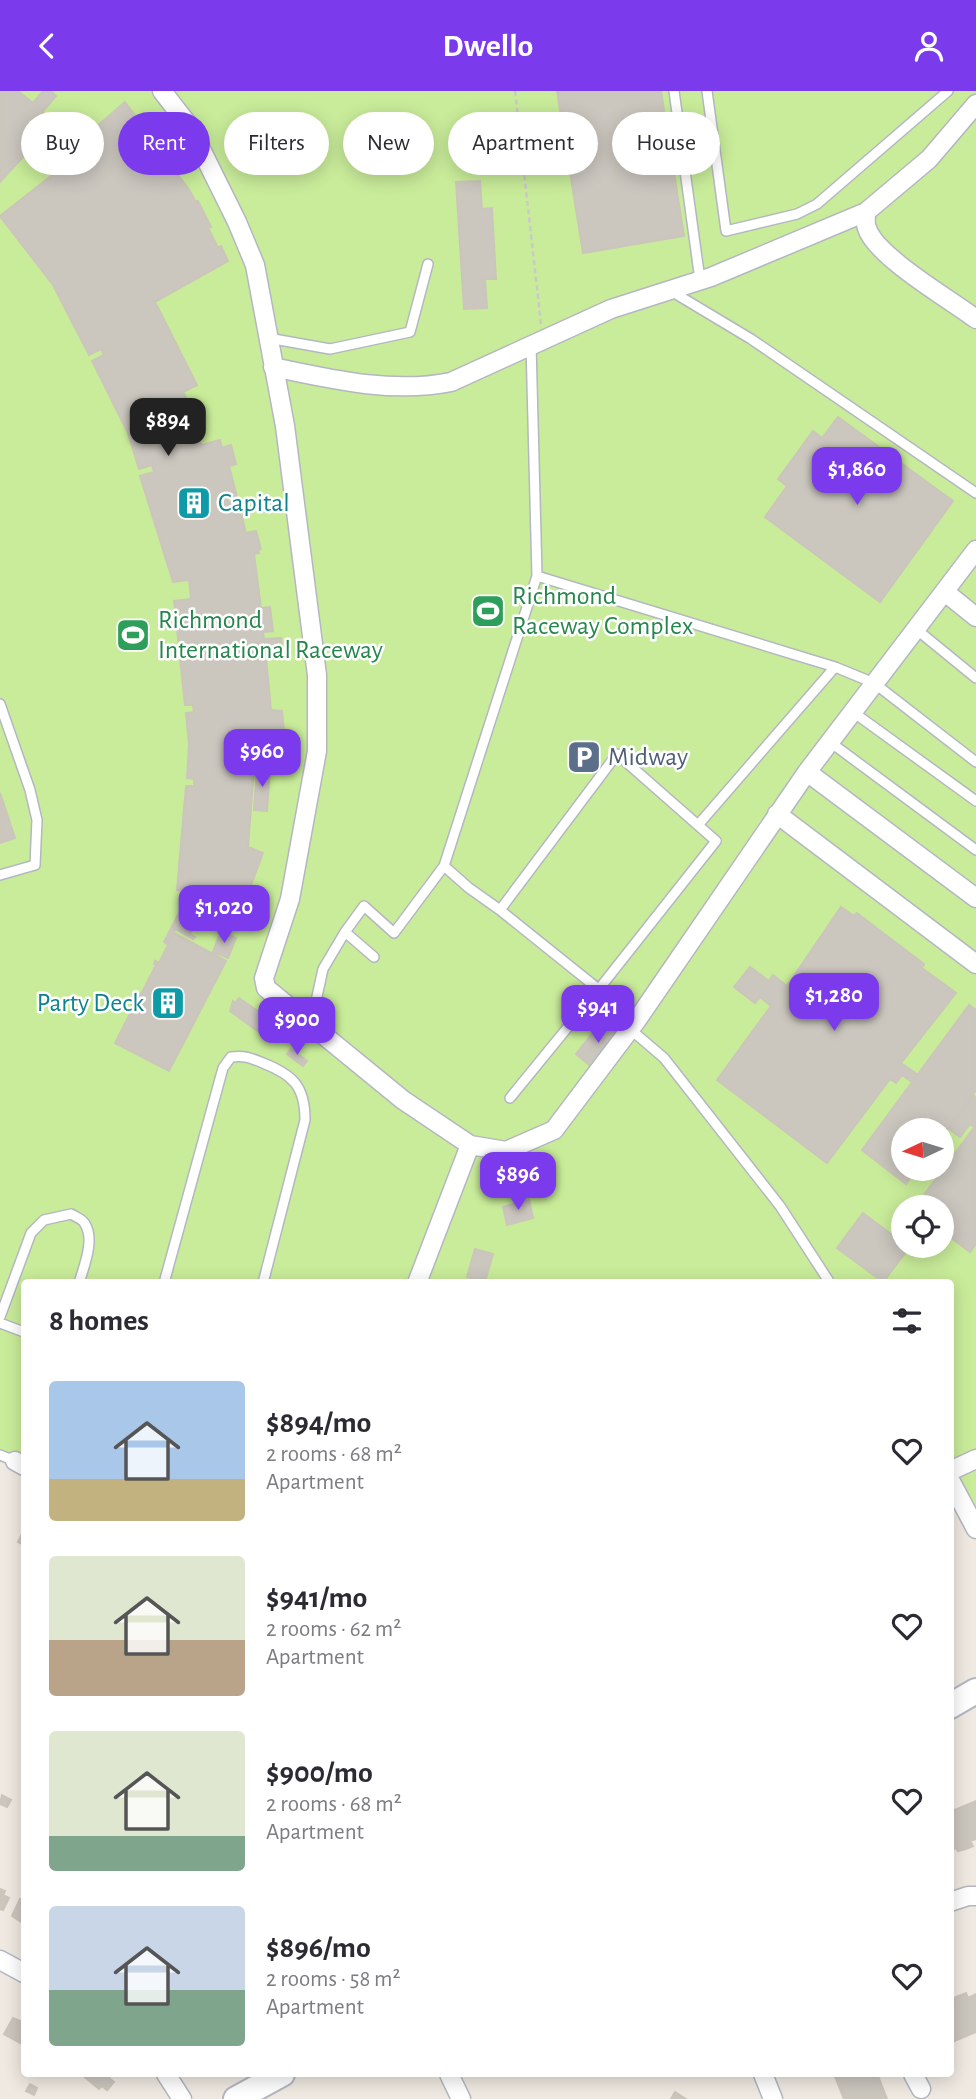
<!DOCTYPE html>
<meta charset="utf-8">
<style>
body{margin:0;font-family:"Alegreya Sans",sans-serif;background:#f2f2f3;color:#2b2b33;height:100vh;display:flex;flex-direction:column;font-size:26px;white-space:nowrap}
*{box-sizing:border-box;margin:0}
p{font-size:23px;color:#7c7c81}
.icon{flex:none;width:38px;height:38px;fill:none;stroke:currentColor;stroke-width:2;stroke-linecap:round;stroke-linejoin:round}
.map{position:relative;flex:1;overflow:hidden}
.panel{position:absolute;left:21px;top:1188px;width:933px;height:798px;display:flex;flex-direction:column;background:#fff;border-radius:7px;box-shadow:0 4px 18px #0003}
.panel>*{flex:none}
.guide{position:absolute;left:21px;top:21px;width:934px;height:63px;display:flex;gap:14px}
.needle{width:46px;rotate:266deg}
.tools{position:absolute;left:891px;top:1027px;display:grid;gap:14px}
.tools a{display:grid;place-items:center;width:63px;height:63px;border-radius:50%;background:#fff;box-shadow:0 4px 18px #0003;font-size:35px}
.price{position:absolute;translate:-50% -60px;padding:0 16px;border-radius:14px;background:#7c3aed;color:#fff;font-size:23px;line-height:46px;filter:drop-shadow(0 2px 4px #0008)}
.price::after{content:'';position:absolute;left:50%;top:42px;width:21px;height:16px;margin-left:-10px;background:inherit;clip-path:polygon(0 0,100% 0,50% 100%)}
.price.current{background:#222;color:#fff}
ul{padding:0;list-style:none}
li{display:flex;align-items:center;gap:21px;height:175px;padding:0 28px}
li span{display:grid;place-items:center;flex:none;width:196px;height:140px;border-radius:7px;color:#555}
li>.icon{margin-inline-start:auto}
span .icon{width:84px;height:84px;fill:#fffc;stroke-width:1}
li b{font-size:30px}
h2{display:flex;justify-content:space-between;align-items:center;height:84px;padding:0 28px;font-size:30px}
.pill{padding:0 24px;border-radius:32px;background:#fff;box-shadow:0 4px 18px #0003;font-size:24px;line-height:63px}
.pill.current{background:#7c3aed;color:#fff}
header{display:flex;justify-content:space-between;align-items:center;height:91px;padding:0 28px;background:#7c3aed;color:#fff;font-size:32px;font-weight:700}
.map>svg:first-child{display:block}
.pitch{fill:#c9ec9a;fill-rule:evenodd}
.building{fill:#cbc7bf;stroke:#cbc5ba;stroke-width:2}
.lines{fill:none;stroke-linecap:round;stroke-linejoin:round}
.lane-casing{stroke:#b4b7c1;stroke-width:12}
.street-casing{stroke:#b4b7c1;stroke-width:21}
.secondary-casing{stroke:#b4b7c1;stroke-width:28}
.path{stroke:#c9c9c9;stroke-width:2.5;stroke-dasharray:5 3.5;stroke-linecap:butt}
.lane{stroke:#fff;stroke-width:9}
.street{stroke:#fff;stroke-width:18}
.secondary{stroke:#fff;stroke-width:24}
.labels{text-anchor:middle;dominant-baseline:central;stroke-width:5;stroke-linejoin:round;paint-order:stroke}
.culture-label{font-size:26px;fill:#0d838f;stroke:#fff;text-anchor:start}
.leisure-label{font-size:26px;fill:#27864d;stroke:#fff;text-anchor:start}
.service-label{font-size:26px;fill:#4e5e75;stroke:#fff;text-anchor:start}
</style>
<header><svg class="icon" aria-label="back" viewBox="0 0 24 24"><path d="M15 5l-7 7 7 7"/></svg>Dwello<svg class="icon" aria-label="person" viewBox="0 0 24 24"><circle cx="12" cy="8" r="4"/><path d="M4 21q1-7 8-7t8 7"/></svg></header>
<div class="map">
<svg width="976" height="2008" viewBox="0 0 976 2008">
<rect width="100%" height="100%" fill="#efe9e1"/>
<path class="pitch" d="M 0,0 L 976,0 L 976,1438 L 950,1389 L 950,1192 L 24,1192 L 24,1375 L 0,1362 ZM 903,1040 L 942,1040 L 942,1078 L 903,1078 ZM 903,1116 L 942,1116 L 942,1155 L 903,1155 Z"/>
<path class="building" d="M 0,0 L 18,0 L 33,12 L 43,0 L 51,0 L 56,5 L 42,21 L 50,28 L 40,39 L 44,43 L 0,91 Z
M 557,0 L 661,0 L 684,145 L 583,162 Z
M 125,11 L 151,46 L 149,47 L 188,97 L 196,111 L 198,110 L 211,136 L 208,137 L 218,157 L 221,155 L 228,170 L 155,211 L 197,294 L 183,301 L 191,317 L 201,354 L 220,349 L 222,357 L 231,354 L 236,373 L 229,375 L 246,442 L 256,440 L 261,458 L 258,459 L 259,462 L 254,463 L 261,517 L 270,516 L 273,540 L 263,541 L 264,548 L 281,547 L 283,562 L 273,563 L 273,557 L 265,557 L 271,619 L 282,620 L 284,640 L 274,641 L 274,649 L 256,651 L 248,756 L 263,762 L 248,802 L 244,800 L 244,805 L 177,799 L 186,695 L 194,695 L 194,688 L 187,687 L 189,654 L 186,622 L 194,621 L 193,614 L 185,614 L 174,510 L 191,508 L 189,489 L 173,491 L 140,385 L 154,381 L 152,374 L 139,378 L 128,342 L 92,270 L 104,264 L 101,258 L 89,264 L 53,194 L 0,125 L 70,70 L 65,63 Z
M 480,90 L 482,118 L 492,117 L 496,188 L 485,188 L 487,217 L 464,218 L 456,91 Z
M 838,326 L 953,410 L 880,511 L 765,426 L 787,395 L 778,388 L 813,340 L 822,347 Z
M 257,677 L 270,678 L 267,720 L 254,719 Z
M 0,702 L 15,747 L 0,752 Z
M 183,814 L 201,822 L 190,843 L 195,846 L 193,848 L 175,838 L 167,853 L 164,851 Z
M 841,816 L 854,825 L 857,822 L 924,873 L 922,877 L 956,902 L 901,972 L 918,984 L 912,991 L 902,984 L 896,992 L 890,988 L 827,1072 L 717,989 L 771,915 L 760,906 L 755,912 L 734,896 L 750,876 L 769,890 L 773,884 L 787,895 Z
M 221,840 L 236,847 L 228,867 L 213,861 Z
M 174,842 L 226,870 L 169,980 L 115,952 L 134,915 L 132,914 L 134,909 L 137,911 L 156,874 L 154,873 L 155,870 L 159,872 Z
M 239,907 L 259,921 L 261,919 L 267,923 L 265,926 L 271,931 L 262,943 L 230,920 L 233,910 L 235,912 Z
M 969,914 L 976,919 L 976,999 L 942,1045 L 942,1040 L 903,1040 L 903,1078 L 917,1078 L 906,1093 L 862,1059 Z
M 602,930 L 619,945 L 593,977 L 576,963 Z
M 291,958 L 307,970 L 303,975 L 287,963 Z
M 974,1005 L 976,1007 L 976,1034 L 974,1036 L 970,1033 L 960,1046 L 949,1038 Z
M 976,1034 L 976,1153 L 970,1161 L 942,1140 L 942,1116 L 915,1116 Z
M 529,1109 L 533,1127 L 507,1134 L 503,1116 Z
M 863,1122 L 903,1152 L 903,1155 L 909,1157 L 883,1191 L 837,1157 Z
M 475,1158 L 493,1163 L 485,1191 L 467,1186 Z
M 24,1439 L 24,1454 L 18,1451 Z
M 2,1704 L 11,1709 L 7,1716 L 0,1713 Z
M 976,1710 L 976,1748 L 970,1750 L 973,1755 L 966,1758 L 958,1760 L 956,1757 L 950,1759 L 950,1721 Z
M 0,1798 L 5,1800 L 3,1804 L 9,1807 L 3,1819 L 0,1818 Z
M 20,1808 L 24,1810 L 24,1833 L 12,1825 Z
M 966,1902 L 968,1907 L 976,1903 L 976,1941 L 950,1952 L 950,1915 L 954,1914 L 951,1908 Z
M 13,1927 L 24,1932 L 24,1954 L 4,1943 Z
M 81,1983 L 110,1983 L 111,1984 L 109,1987 L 114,1991 L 107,1999 L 102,1995 L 99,1998 Z
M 834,1983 L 871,1983 L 873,1987 L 878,1985 L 887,2008 L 844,2008 Z
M 30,1993 L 37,1997 L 34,2004 L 26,2000 Z
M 675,2001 L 686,2008 L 671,2008 Z"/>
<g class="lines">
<g class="lane-casing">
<path id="lane" d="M 674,0 L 700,189
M 707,0 L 726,140 L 797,123 L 817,113 L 948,0
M 671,200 L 751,248 L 976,402
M 268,247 L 330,258 L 410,241 L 428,173
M 537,485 L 835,576 L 874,592 L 976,671
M 916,538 L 976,587
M 0,613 L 30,699 L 37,729 L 35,774 L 0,784
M 853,621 L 976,710
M 830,651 L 976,759
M 698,734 L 835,576
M 444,775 L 537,485 L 531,253
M 500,819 L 637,929
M 345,841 L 374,866
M 311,933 L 323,878 L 345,841 L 364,815 L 394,842 L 444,775 L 469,797 L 500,819 L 617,663 L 716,750 L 599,898 L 510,1007
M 630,938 L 664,967 L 780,1115 L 830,1192
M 164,1192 L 223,977 L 231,966 C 244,964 251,967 263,972 C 293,984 305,995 305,1029 L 263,1192
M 0,1226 L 31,1142 L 44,1129 L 71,1123 C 76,1126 83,1128 85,1133 C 95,1149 84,1175 79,1192
M 0,1232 L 24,1241
M 0,1364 L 15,1370"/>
</g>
<g class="street-casing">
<path id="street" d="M 162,0 L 190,36 L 237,131 L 255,174 L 285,335 L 317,584 L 317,660 L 290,808 L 264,887 L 266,897 L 403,1009 L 470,1054 L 506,1060 L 554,1039 L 637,929 L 807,681 L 976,459
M 866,121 C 866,126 865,133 867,137 C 875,165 951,209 976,228
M 273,276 C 330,288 392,303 451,291 L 611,218 L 711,186 L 866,121 L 929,68 L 976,13
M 945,501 L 976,526
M 807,681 L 976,807
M 777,723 L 976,873
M 417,1192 L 470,1054
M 15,1370 L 24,1375
M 950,1380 L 976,1368
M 950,1389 L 976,1438
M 950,1811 L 968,1805 L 976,1805
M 0,1869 L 24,1882
M 166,1983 L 182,2008
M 449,1983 L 461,2008
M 763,1983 L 773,2008
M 913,1983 L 921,1998"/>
</g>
<g class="secondary-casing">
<path id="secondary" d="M 950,1615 L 976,1600
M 236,2008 L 282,1983"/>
</g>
<path class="path" d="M 515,0 L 541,233"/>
<use href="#lane" class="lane"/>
<use href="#street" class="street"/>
<use href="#secondary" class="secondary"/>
</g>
<defs>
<g id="building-square" transform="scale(1.75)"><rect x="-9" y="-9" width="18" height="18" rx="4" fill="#0f9aa8" stroke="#fff"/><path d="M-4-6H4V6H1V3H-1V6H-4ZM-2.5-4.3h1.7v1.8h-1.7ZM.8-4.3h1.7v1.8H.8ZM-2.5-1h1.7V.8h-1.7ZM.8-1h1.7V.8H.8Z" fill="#fff"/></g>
<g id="stadium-square" transform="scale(1.75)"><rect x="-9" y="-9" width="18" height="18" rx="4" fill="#2e9e5b" stroke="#fff"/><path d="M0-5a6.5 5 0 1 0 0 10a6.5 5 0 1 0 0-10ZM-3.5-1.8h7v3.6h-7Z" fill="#fff"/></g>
<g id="parking-square" transform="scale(1.75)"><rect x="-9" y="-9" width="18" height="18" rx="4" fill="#5c6f8a" stroke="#fff"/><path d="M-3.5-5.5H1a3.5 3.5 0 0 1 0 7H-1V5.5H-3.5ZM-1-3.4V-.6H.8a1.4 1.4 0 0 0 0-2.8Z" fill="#fff"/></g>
</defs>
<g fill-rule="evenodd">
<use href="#building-square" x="194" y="412"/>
<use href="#stadium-square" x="488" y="520"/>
<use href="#stadium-square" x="133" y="544"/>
<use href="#parking-square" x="584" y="666"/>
<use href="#building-square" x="168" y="912"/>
</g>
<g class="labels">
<g class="culture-label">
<text x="218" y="412">Capital</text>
<text x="144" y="912" text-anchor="end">Party Deck</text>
</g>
<g class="leisure-label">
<text x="512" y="505">Richmond<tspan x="512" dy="30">Raceway Complex</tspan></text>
<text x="158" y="529">Richmond<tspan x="158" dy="30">International Raceway</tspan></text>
</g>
<g class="service-label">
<text x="608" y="666">Midway</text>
</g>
</g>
</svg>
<div class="tools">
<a><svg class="needle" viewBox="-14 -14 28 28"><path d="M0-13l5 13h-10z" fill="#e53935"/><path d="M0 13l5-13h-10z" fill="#7c7c81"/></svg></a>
<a><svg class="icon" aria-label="locate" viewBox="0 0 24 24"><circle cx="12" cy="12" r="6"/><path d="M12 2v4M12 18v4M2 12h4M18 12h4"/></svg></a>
</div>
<b class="price current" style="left:168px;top:367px">$894</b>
<b class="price" style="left:857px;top:416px">$1,860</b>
<b class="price" style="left:262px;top:698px">$960</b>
<b class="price" style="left:224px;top:854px">$1,020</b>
<b class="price" style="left:834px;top:942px">$1,280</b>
<b class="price" style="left:598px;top:954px">$941</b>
<b class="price" style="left:297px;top:966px">$900</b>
<b class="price" style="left:518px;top:1121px">$896</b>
<div class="guide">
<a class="pill">Buy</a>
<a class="pill current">Rent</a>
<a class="pill">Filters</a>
<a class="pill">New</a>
<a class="pill">Apartment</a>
<a class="pill">House</a>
</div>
<section class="panel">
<h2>8 homes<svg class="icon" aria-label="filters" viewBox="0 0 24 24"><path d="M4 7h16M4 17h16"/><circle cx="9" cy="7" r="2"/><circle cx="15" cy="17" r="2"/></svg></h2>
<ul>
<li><span style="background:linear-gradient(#a9c7e8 70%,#c2b280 0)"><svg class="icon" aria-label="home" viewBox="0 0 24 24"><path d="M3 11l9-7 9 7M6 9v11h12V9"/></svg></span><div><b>$894/mo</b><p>2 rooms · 68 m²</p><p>Apartment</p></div><svg class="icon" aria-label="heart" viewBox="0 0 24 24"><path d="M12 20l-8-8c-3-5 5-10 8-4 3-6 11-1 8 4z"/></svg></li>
<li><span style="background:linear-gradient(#dfe7d0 60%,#b9a48a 0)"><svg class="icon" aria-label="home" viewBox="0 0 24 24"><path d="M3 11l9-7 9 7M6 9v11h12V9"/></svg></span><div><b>$941/mo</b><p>2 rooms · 62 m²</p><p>Apartment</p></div><svg class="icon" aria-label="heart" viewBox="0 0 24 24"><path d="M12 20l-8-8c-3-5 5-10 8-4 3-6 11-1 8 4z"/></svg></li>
<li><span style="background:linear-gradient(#dfe7d0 75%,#7fa58c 0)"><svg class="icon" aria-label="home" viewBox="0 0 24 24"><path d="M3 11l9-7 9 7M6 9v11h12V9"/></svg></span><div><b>$900/mo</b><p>2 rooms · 68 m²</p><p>Apartment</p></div><svg class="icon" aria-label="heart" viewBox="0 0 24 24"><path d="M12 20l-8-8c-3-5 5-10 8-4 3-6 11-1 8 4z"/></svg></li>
<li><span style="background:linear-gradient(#c9d6e8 60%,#7fa58c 0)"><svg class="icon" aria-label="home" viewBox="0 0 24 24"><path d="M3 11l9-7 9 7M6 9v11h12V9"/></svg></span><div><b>$896/mo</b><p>2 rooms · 58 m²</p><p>Apartment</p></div><svg class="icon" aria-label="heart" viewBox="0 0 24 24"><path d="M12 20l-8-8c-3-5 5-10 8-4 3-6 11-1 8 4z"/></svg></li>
</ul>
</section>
</div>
